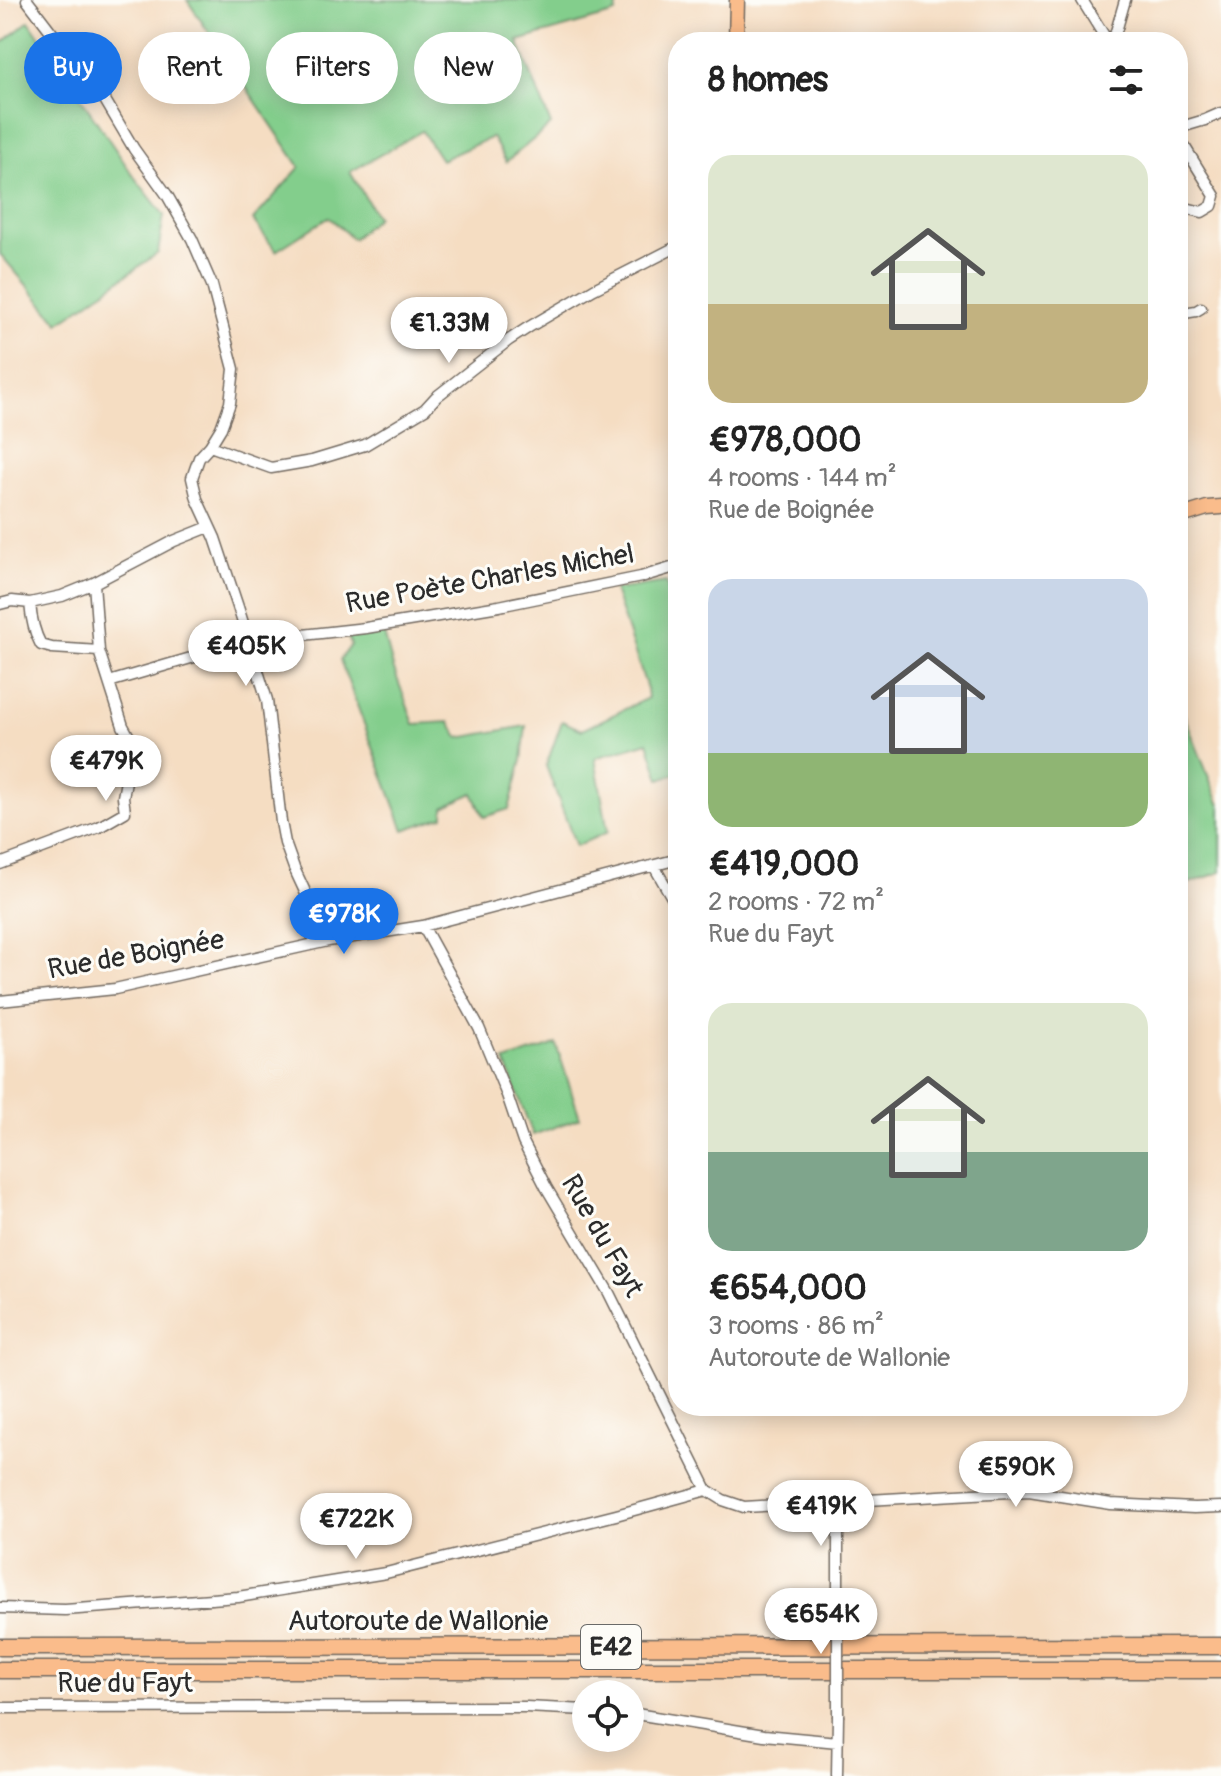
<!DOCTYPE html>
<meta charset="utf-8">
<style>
body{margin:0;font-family:Pangolin,sans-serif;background:#f6f6f6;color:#222;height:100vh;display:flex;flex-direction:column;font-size:30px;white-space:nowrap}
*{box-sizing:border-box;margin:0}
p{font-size:26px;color:#767676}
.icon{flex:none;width:44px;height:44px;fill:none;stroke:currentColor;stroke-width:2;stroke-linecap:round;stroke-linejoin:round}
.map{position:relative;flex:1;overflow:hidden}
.sheet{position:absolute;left:668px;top:32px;width:520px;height:1384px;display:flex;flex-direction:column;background:#fff;border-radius:32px;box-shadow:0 4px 20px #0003}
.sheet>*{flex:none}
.hud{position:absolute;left:24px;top:32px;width:524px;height:72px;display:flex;gap:16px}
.controls{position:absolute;left:572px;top:1680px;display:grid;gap:16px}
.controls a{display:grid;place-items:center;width:72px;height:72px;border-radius:50%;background:#fff;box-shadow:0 4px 20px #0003;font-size:40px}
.price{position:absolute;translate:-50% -68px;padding:0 18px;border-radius:28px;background:#fff;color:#222;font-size:26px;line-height:52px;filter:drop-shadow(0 2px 4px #0008)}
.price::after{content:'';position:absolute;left:50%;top:48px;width:24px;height:18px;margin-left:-12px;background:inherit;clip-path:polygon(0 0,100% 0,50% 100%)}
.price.on{background:#1a73e8;color:#fff}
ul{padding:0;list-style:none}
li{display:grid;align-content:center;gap:16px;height:424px;padding:0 40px}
li span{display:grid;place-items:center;height:248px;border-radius:24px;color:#555}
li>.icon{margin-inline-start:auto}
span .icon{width:144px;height:144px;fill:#fffc;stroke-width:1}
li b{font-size:34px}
h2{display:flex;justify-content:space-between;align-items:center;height:96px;padding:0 40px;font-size:34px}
.tag{padding:0 28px;border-radius:36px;background:#fff;box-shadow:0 4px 20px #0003;font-size:28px;line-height:72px}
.tag.on{background:#1a73e8;color:#fff}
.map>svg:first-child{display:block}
.green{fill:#83ce8c;stroke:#577c5c;stroke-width:2}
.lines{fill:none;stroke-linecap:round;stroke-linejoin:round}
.minor-casing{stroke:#726960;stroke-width:13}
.major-casing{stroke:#726960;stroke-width:17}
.highway-casing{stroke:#726960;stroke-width:19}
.minor{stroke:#fff;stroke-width:10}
.major{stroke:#fabc8b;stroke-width:14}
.highway{stroke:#fabc8b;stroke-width:16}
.minor-bridge-casing{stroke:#726960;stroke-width:13;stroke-linecap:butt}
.minor-bridge{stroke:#fff;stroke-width:10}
.labels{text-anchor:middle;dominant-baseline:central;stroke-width:6;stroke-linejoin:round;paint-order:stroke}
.shield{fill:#fdfcf7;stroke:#6a6a68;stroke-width:2}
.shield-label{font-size:26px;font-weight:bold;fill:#2b2b2b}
.street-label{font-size:28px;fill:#2b2b2b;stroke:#fdfcf7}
</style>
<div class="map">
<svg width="1221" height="1776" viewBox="0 0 1221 1776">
<rect width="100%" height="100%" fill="#fdfcf7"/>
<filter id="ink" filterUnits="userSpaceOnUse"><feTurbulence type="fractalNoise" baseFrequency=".0125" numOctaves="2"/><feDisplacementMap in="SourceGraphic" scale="16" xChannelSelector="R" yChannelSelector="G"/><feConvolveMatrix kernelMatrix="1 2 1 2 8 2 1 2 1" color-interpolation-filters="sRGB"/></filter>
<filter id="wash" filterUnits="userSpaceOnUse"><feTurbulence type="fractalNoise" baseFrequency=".006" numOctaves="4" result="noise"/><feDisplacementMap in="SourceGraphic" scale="32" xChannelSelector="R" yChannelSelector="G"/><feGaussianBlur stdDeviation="1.8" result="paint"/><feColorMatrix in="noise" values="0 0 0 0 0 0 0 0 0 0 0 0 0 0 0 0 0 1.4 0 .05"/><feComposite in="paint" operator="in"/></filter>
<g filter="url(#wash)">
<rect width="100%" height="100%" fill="#f5ddc2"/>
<path class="green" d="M 187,0 L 618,0 L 616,13 L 518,41 L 551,125 L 506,162 L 492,137 L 441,160 L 422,131 L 350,172 L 377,217 L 353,239 L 329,217 L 276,251 L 253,220 L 300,167 Z
M 29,21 L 132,174 L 164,215 L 158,253 L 59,323 L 0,254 L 0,45 Z
M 666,582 L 678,621 L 678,773 L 660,779 L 648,742 L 595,758 L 608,832 L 576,846 L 546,766 L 562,721 L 582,730 L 648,698 L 647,689 L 614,590 Z
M 382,626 L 393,667 L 414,724 L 450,722 L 459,738 L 526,726 L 522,760 L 509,809 L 484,817 L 473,793 L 444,807 L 444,816 L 404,830 L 340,660 L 351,645 L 348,637 Z
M 1178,700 L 1221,808 L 1221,872 L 1178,887 Z
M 556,1044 L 580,1118 L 533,1135 L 505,1061 Z"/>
</g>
<g filter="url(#ink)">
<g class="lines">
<g class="minor-casing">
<path id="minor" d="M 27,0 L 53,34 L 92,78 L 134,149 L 167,195 L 192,239 L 212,285 L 234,369 L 230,403 L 221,428 L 210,446 L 199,458 L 192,478 L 197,499 L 215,538 L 238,607 L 267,700 L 281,822 L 285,843 L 294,868 L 328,941
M 1082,0 L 1108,42
M 1113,42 L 1125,0
M 1178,128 L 1205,120 L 1221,113
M 1178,136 L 1215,196 L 1212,206 L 1202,212 L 1178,206
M 1178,314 L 1196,311 L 1201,308
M 210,446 L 271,468 L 312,461 L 365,445 L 425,409 L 436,397 L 509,340 L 529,327 L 594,289 L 678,246
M 94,583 L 62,596 L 30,603 C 31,617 34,632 41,645 L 52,648 L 99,651
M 0,604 L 12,601 L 30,603
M 109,682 L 249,641 L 366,628 L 499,606 L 641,577 L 678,566
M 0,864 L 99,827 L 125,812 L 123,797 L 133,744 L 123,726 L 99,651 L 94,583 L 174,541 L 209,527
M 654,866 L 678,908
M 423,926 L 479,1028 L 507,1095 L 523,1142 L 546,1187 L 609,1293 L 707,1490 L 723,1500 L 744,1507 L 1029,1491 L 1111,1504 L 1194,1508 L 1221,1507
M 0,1001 L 115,989 L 328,941 L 423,926 L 678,859
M 838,1502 L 838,1595
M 0,1608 L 65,1610 L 238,1597 L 386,1573 L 616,1515 L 707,1490
M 0,1708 L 526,1707 L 586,1710
M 630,1713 L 764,1735 L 838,1742
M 837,1776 L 838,1717"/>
</g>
<g class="major-casing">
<path id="major" d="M 736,42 L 737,0
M 1178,517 L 1207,508 L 1221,507"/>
</g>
<g class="highway-casing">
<path id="highway" d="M 0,1647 L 1221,1646
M 0,1670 L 1221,1670"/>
</g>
<use href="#minor" class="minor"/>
<use href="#major" class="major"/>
<use href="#highway" class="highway"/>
<g class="minor-bridge-casing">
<path id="minor-bridge" d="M 838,1717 L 838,1595"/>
</g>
<use href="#minor-bridge" class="minor-bridge"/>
</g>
</g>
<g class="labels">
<rect class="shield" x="581" y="1625" width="60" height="44" rx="6"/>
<g class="shield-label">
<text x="611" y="1647">E42</text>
</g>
<g class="street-label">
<text transform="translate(490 579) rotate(-10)">Rue Poète Charles Michel</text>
<text transform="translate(136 955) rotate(-10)">Rue de Boignée</text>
<text transform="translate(602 1236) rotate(60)">Rue du Fayt</text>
<text x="418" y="1621">Autoroute de Wallonie</text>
<text x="125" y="1683">Rue du Fayt</text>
</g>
</g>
</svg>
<div class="controls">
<a><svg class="icon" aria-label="locate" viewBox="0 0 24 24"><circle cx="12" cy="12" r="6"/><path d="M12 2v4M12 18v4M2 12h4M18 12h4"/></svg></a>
</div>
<b class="price" style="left:449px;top:365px">€1.33M</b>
<b class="price" style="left:246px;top:688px">€405K</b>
<b class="price" style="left:106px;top:803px">€479K</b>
<b class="price on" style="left:344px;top:956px">€978K</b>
<b class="price" style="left:1016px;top:1509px">€590K</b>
<b class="price" style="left:821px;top:1548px">€419K</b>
<b class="price" style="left:356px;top:1561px">€722K</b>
<b class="price" style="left:821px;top:1656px">€654K</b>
<div class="hud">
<a class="tag on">Buy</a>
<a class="tag">Rent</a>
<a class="tag">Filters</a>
<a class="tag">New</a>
</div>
<section class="sheet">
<h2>8 homes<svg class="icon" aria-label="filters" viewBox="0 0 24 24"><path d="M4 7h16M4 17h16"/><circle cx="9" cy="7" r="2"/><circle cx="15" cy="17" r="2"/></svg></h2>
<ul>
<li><span style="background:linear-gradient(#dfe7d0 60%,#c2b280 0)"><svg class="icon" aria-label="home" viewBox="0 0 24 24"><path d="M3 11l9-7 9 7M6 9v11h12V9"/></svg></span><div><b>€978,000</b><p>4 rooms · 144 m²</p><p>Rue de Boignée</p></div></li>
<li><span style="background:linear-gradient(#c9d6e8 70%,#8fb573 0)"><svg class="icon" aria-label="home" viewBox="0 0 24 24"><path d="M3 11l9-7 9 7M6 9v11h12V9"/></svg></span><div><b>€419,000</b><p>2 rooms · 72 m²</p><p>Rue du Fayt</p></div></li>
<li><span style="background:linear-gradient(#dfe7d0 60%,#7fa58c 0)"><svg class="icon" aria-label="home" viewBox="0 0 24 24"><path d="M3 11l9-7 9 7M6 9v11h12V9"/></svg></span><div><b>€654,000</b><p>3 rooms · 86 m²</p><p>Autoroute de Wallonie</p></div></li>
</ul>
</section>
</div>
